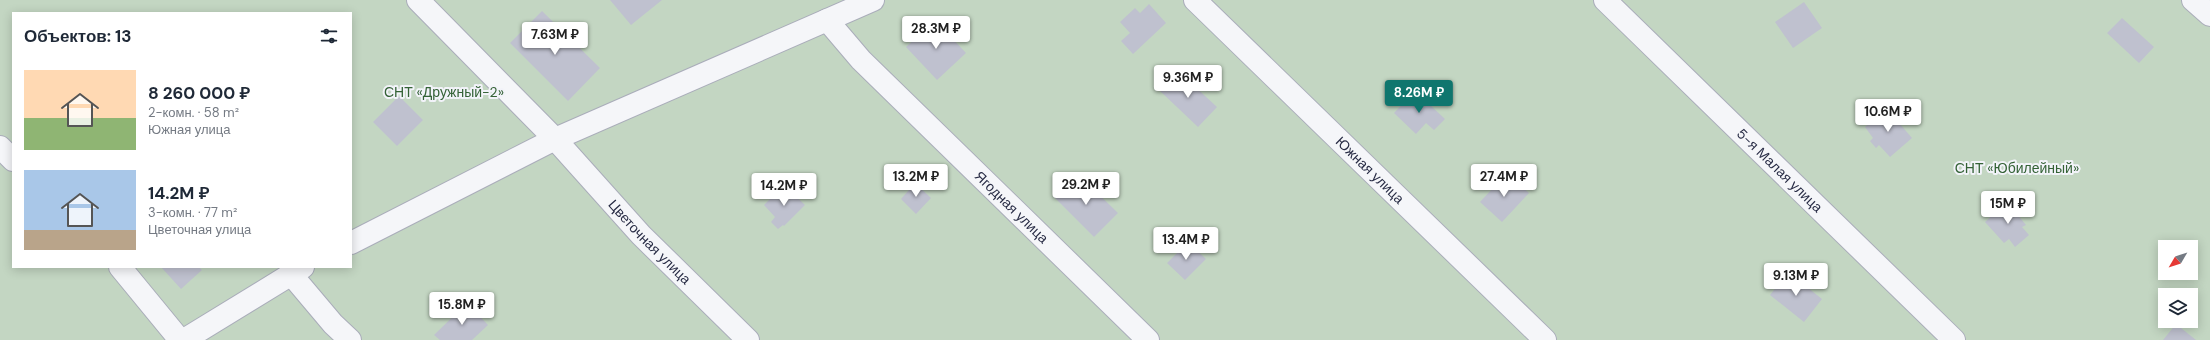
<!DOCTYPE html>
<html lang="ru">
<meta charset="utf-8">
<style>
body{margin:0;font-family:"DM Sans",sans-serif;background:#f2f2f3;color:#1f2937;height:100vh;display:flex;flex-direction:column;font-size:15px;white-space:nowrap}
*{box-sizing:border-box;margin:0}
p{font-size:13px;color:#747a83}
.icon{flex:none;width:22px;height:22px;fill:none;stroke:currentColor;stroke-width:2;stroke-linecap:round;stroke-linejoin:round}
.map{position:relative;flex:1;overflow:hidden}
.sheet{position:absolute;left:12px;top:12px;width:340px;height:256px;display:flex;flex-direction:column;background:#fff;border-radius:0px;box-shadow:0 2px 10px #0003}
.sheet>*{flex:none}
.needle{width:26px;rotate:231deg}
.tools{position:absolute;left:2158px;top:240px;display:grid;gap:8px}
.tools a{display:grid;place-items:center;width:40px;height:40px;border-radius:0px;background:#fff;box-shadow:0 2px 10px #0003;font-size:20px}
.price{position:absolute;translate:-50% -34px;padding:0 9px;border-radius:4px;background:#fff;color:#222;font-size:13px;line-height:26px;filter:drop-shadow(0 1px 2px #0008)}
.price::after{content:'';position:absolute;left:50%;top:24px;width:12px;height:9px;margin-left:-6px;background:inherit;clip-path:polygon(0 0,100% 0,50% 100%)}
.price.active{background:#0f766e;color:#fff}
ul{padding:0;list-style:none}
li{display:flex;align-items:center;gap:12px;height:100px;padding:0 12px}
li span{display:grid;place-items:center;flex:none;width:112px;height:80px;border-radius:0px;color:#555}
li>.icon{margin-inline-start:auto}
span .icon{width:48px;height:48px;fill:#fffc;stroke-width:1}
li b{font-size:17px}
h2{display:flex;justify-content:space-between;align-items:center;height:48px;padding:0 12px;font-size:17px}
.map>svg:first-child{display:block}
.green{fill:#c3d6c2;fill-rule:evenodd}
.building{fill:#bfc1cf}
.lines{fill:none;stroke-linecap:round;stroke-linejoin:round}
.street-casing{stroke:#aaadba;stroke-width:24}
.street{stroke:#f5f6f9;stroke-width:22}
.labels{text-anchor:middle;dominant-baseline:central;stroke-width:4;stroke-linejoin:round;paint-order:stroke}
.park-label{font-size:14px;fill:#346236;stroke:#f2f3f9}
.street-label{font-size:14px;fill:#282c45;stroke:#f2f3f9}
</style>
<div class="map">
<svg width="2210" height="340" viewBox="0 0 2210 340">
<rect width="100%" height="100%" fill="#e2e4ec"/>
<path class="green" d="M 0,0 L 2210,0 L 2210,340 L 0,340 ZM 13,13 L 351,13 L 351,267 L 13,267 ZM 2165,247 L 2191,247 L 2191,273 L 2165,273 ZM 2165,295 L 2191,295 L 2191,321 L 2165,321 Z"/>
<path class="building" d="M 610,0 L 662,0 L 631,25 Z
M 1804,2 L 1822,28 L 1793,48 L 1775,22 Z
M 1149,4 L 1166,23 L 1133,54 L 1121,41 L 1130,33 L 1120,22 L 1135,8 L 1140,13 Z
M 542,11 L 600,68 L 568,101 L 510,43 Z
M 2122,18 L 2154,47 L 2139,63 L 2107,33 Z
M 935,20 L 966,53 L 937,80 L 906,47 Z
M 1177,70 L 1217,107 L 1198,127 L 1159,90 Z
M 1415,91 L 1445,119 L 1434,130 L 1426,123 L 1416,134 L 1394,113 Z
M 399,96 L 423,120 L 397,146 L 373,122 Z
M 1887,109 L 1912,138 L 1890,157 L 1879,145 L 1876,148 L 1870,141 L 1873,138 L 1865,127 Z
M 1507,173 L 1529,193 L 1502,222 L 1480,202 Z
M 1084,180 L 1118,213 L 1094,237 L 1053,196 L 1066,182 L 1071,186 L 1076,181 L 1080,185 Z
M 915,183 L 931,198 L 916,214 L 901,199 Z
M 784,185 L 805,205 L 784,226 L 783,225 L 778,229 L 771,222 L 775,217 L 764,205 Z
M 2007,202 L 2026,225 L 2022,227 L 2029,235 L 2015,247 L 2009,239 L 2004,243 L 1985,222 Z
M 1188,242 L 1206,259 L 1185,280 L 1167,263 Z
M 161,267 L 199,267 L 202,270 L 181,289 Z
M 1788,272 L 1822,299 L 1804,322 L 1770,295 Z
M 467,303 L 488,325 L 472,340 L 440,340 L 434,335 Z
M 2176,324 L 2196,340 L 2163,340 Z"/>
<g class="lines">
<g class="street-casing">
<g id="street">
<path id="s1" d="M 418,0 L 555,139 L 641,235 L 748,340"/>
<path id="s2" d="M 1195,0 L 1545,340"/>
<path id="s3" d="M 1605,0 L 1954,340"/>
<path d="M 2193,0 L 2210,15"/>
<path id="s4" d="M 827,20 L 861,60 L 1148,340"/>
<path d="M 0,147 L 13,160"/>
<path d="M 351,243 L 555,139 L 873,0"/>
<path d="M 120,267 L 180,340"/>
<path d="M 290,273 L 333,324 L 350,340"/>
<path d="M 184,340 L 303,267"/>
</g>
</g>
<use href="#street" class="street"/>
</g>
<g class="labels">
<g class="park-label">
<text x="444" y="92">СНТ «Дружный-2»</text>
<text x="2017" y="168">СНТ «Юбилейный»</text>
</g>
<g class="street-label">
<text stroke="none"><textPath href="#s2" startOffset="244">Южная улица</textPath></text>
<text stroke="none"><textPath href="#s3" startOffset="244">5-я Малая улица</textPath></text>
<text stroke="none"><textPath href="#s4" startOffset="263">Ягодная улица</textPath></text>
<text stroke="none"><textPath href="#s1" startOffset="335">Цветочная улица</textPath></text>
</g>
</g>
</svg>
<div class="tools">
<a><svg class="needle" viewBox="-14 -14 28 28"><path d="M0-13l5 13h-10z" fill="#e53935"/><path d="M0 13l5-13h-10z" fill="#747a83"/></svg></a>
<a><svg class="icon" aria-label="layers" viewBox="0 0 24 24"><path d="M12 4l9 5-9 5-9-5zM3 14l9 5 9-5"/></svg></a>
</div>
<b class="price" style="left:936px;top:50px">28.3M ₽</b>
<b class="price" style="left:555px;top:56px">7.63M ₽</b>
<b class="price" style="left:1188px;top:99px">9.36M ₽</b>
<b class="price active" style="left:1419px;top:114px">8.26M ₽</b>
<b class="price" style="left:1888px;top:133px">10.6M ₽</b>
<b class="price" style="left:916px;top:198px">13.2M ₽</b>
<b class="price" style="left:1504px;top:198px">27.4M ₽</b>
<b class="price" style="left:1086px;top:206px">29.2M ₽</b>
<b class="price" style="left:784px;top:207px">14.2M ₽</b>
<b class="price" style="left:2008px;top:225px">15M ₽</b>
<b class="price" style="left:1186px;top:261px">13.4M ₽</b>
<b class="price" style="left:1796px;top:297px">9.13M ₽</b>
<b class="price" style="left:462px;top:326px">15.8M ₽</b>
<section class="sheet">
<h2>Объектов: 13<svg class="icon" aria-label="filters" viewBox="0 0 24 24"><path d="M4 7h16M4 17h16"/><circle cx="9" cy="7" r="2"/><circle cx="15" cy="17" r="2"/></svg></h2>
<ul>
<li><span style="background:linear-gradient(#ffd9b3 60%,#8fb573 0)"><svg class="icon" aria-label="home" viewBox="0 0 24 24"><path d="M3 11l9-7 9 7M6 9v11h12V9"/></svg></span><div><b>8 260 000 ₽</b><p>2-комн. · 58 m²</p><p>Южная улица</p></div></li>
<li><span style="background:linear-gradient(#a9c7e8 75%,#b9a48a 0)"><svg class="icon" aria-label="home" viewBox="0 0 24 24"><path d="M3 11l9-7 9 7M6 9v11h12V9"/></svg></span><div><b>14.2M ₽</b><p>3-комн. · 77 m²</p><p>Цветочная улица</p></div></li>
</ul>
</section>
</div>
